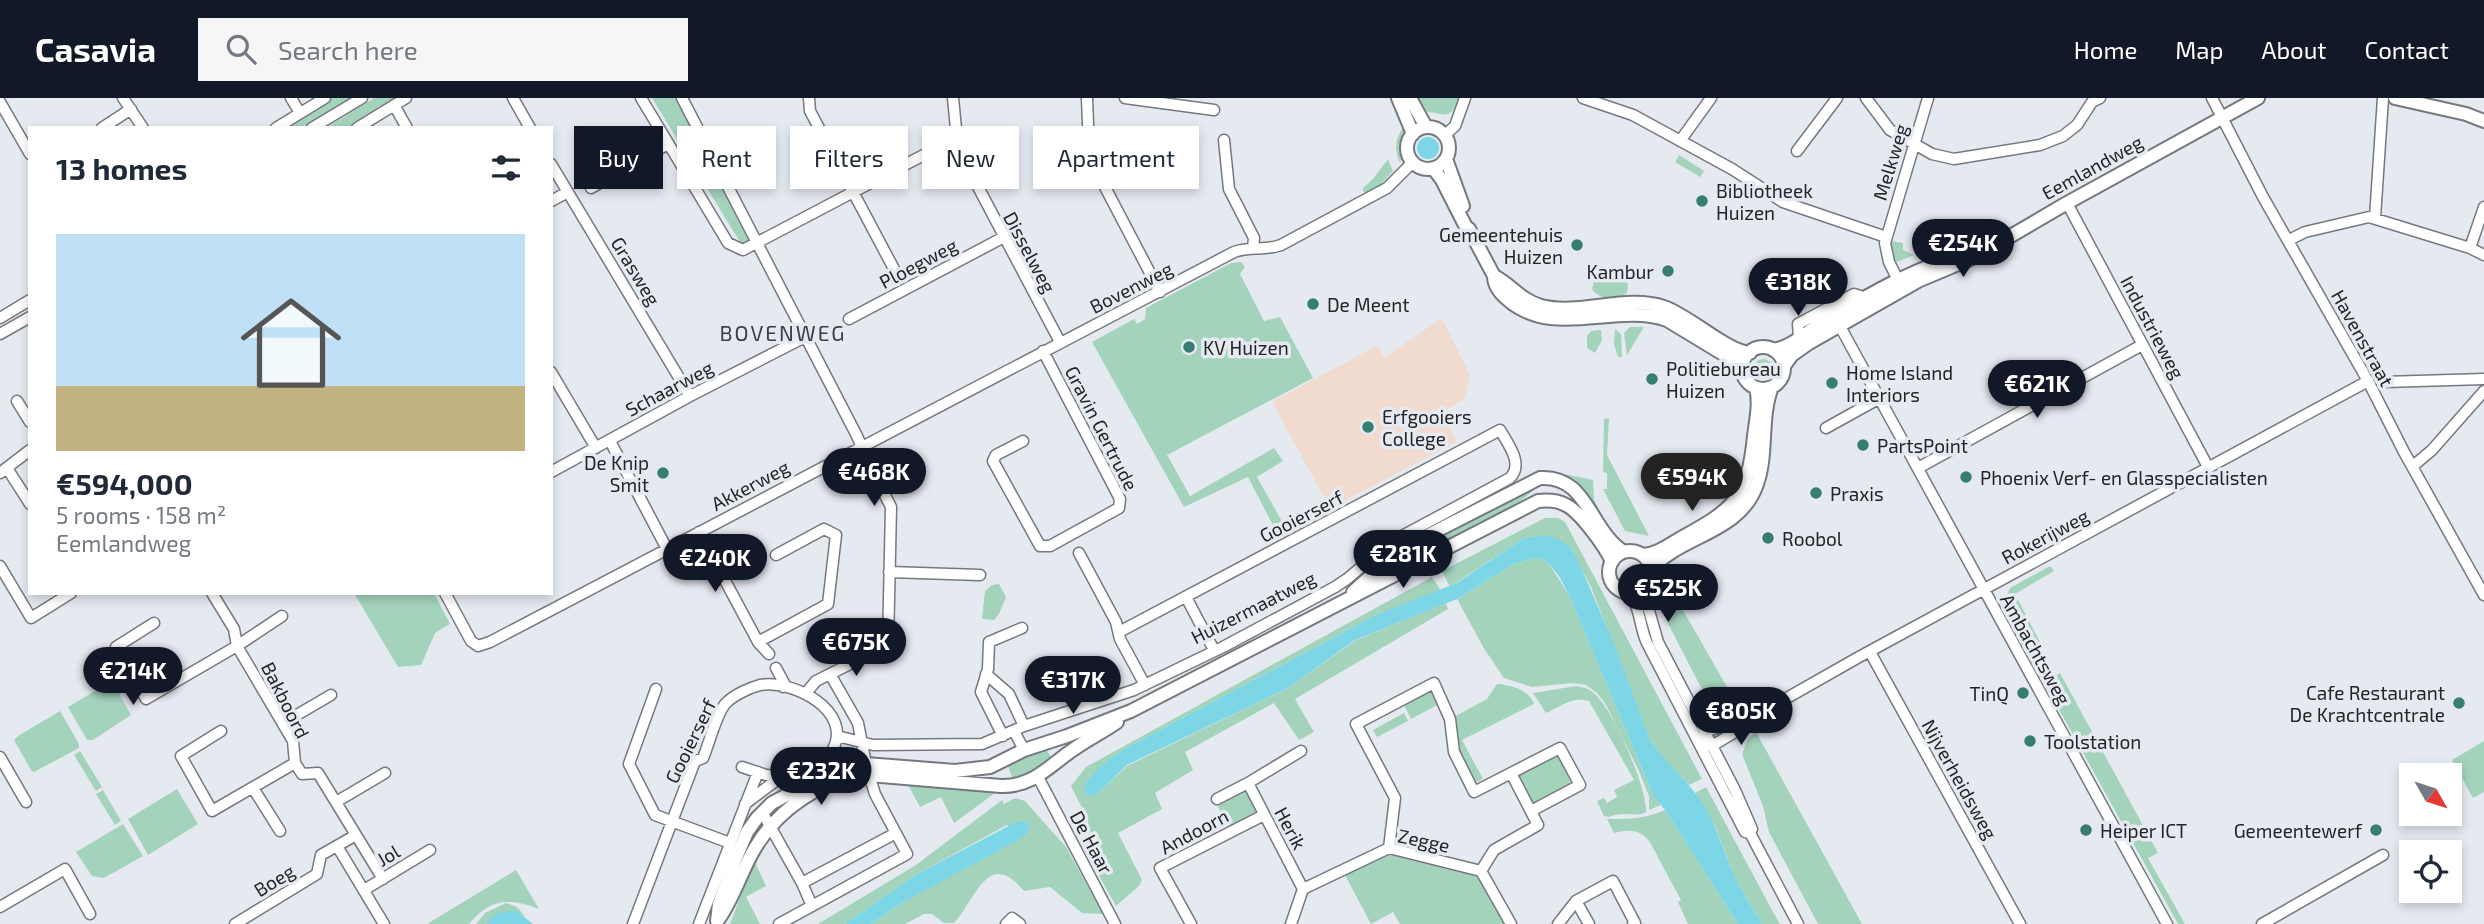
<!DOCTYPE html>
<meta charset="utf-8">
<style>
body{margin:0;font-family:"Exo 2",sans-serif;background:#f6f6f7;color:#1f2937;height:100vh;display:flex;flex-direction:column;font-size:26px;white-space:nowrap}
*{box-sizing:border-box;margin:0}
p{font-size:23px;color:#747a83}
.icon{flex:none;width:38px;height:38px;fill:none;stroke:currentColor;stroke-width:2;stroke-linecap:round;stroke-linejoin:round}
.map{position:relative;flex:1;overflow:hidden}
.panel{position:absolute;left:28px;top:28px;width:525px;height:469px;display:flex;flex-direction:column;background:#fff;border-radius:0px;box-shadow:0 4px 10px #0003}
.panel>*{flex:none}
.guide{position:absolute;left:574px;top:28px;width:665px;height:63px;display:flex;gap:14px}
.needle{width:46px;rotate:129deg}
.fabs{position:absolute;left:2399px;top:665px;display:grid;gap:14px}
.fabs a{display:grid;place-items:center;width:63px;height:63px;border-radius:0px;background:#fff;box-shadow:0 4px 10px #0003;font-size:35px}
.price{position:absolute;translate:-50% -60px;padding:0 16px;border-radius:24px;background:#111827;color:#fff;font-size:23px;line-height:46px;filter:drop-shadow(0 2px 4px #0008)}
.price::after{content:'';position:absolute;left:50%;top:42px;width:21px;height:16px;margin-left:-10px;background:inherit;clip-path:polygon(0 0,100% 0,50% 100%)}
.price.selected{background:#222;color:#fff}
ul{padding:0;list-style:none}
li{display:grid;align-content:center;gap:14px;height:371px;padding:0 28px}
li+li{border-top:2px solid #e0e1e3}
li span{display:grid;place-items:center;height:217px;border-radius:0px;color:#555}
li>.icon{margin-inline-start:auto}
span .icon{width:126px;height:126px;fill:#fffc;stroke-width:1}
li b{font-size:30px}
h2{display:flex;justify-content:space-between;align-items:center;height:84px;padding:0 28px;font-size:30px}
.tag{padding:0 24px;border-radius:0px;background:#fff;box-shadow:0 4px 10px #0003;font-size:24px;line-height:63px}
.tag.selected{background:#111827;color:#fff}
header{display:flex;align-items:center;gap:42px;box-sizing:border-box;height:98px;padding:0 35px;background:#111827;color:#fff}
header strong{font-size:33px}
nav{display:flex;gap:38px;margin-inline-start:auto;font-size:24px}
.search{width:490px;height:63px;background:#f6f6f7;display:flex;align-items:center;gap:18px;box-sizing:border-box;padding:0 24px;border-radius:0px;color:#747a83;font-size:26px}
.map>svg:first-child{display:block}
.education{fill:#f1dbce}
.green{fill:#a4d3bc}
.water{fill:#7cd6e6}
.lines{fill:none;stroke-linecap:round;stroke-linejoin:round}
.minor-casing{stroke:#75797f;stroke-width:13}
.major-casing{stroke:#75797f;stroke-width:16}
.minor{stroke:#fff;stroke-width:10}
.major{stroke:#fff;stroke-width:12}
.poi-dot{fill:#387d71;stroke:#e5eaf1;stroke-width:2.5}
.labels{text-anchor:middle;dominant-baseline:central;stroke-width:7;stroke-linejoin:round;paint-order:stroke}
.street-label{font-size:19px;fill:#232427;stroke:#e5eaf1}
.poi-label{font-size:19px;fill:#232427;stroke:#e5eaf1;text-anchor:start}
.neighbourhood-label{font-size:21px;letter-spacing:2px;fill:#3b3f44;stroke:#e5eaf1}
</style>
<header>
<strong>Casavia</strong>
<div class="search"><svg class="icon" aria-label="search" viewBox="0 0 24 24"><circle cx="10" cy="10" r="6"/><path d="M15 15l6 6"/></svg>Search here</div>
<nav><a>Home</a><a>Map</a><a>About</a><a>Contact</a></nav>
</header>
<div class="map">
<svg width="2484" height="826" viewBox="0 0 2484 826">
<rect width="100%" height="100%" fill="#e5eaf1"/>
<path class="education" d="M 1442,220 L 1470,277 L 1465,300 L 1442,315 L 1457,344 L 1330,410 L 1272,304 L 1378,247 L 1384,260 Z"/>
<path class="green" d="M 332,0 L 352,0 L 303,30 L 286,30 Z
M 374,0 L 396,0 L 347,30 L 326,30 Z
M 652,0 L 679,0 L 749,139 L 749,142 L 744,146 L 740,144 Z
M 1414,0 L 1459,0 C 1451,27 1440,12 1420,14 Z
M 1404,28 L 1407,35 L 1400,65 C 1394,51 1395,41 1404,28 Z
M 1679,57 L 1704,73 L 1700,79 L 1675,64 Z
M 1388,61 L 1393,73 L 1382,85 L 1367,95 L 1364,94 L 1362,91 L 1373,81 Z
M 1891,143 L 1903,145 L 1903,152 L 1914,157 L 1897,164 L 1891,157 Z
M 1241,164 L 1245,169 L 1240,176 L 1264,223 L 1280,219 L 1313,280 L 1167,357 L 1190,398 L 1274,350 L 1283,363 L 1257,379 L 1284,427 L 1275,431 L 1248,379 L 1184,409 L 1092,244 L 1134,221 L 1137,226 L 1145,221 L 1146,210 L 1231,165 Z
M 1612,177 L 1620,179 L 1628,185 L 1627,195 C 1615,203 1602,202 1592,192 L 1594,183 L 1599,179 Z
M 1630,229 L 1644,229 L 1627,257 L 1624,235 Z
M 1615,231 L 1621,236 L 1622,259 L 1618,259 L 1614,246 Z
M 1601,232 L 1602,242 L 1595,255 L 1587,250 L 1587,238 L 1591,233 Z
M1753 271a10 10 0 1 1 20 0a10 10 0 1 1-20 0Z
M 1609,320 L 1607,357 L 1649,438 L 1625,433 L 1603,391 L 1607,391 L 1607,375 L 1603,374 L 1604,321 Z
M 1565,376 L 1593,382 L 1594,401 L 1605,424 L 1603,426 L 1580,391 L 1565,378 Z
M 1539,385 C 1526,407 1485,419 1464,433 C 1452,440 1443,448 1431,455 L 1425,443 Z
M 1545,420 L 1558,420 L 1565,424 L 1702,681 L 1689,687 L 1662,660 L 1650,642 L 1591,489 L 1570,449 L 1537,438 L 1524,440 L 1450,489 L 1442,473 Z
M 1416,448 L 1422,459 L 1358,494 L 1388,466 Z
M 1535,460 L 1542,461 L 1550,467 L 1570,499 L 1653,697 L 1661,707 L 1649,712 L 1649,698 L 1639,673 L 1605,605 L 1597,595 L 1586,587 L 1572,585 L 1532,589 L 1504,580 L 1485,552 L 1457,501 L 1512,467 Z
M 2050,468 L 2054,473 L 2015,496 L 2041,546 L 2041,552 L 2048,564 L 2042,566 L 2033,561 L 2005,511 L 2010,508 L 2006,499 L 2010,490 Z
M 1432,479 L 1441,493 L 1378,516 L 1126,650 C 1109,661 1097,671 1084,687 L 1098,695 L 1127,668 L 1288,590 L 1356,542 L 1446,505 L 1448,511 L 1295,601 L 1314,634 L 1299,642 L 1274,605 L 1185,654 L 1193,672 L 1155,695 L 1162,711 L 1118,735 L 1142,782 L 1139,788 L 1116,808 L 1084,751 L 1088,722 L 1071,688 L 1086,669 Z
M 999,486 L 1006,499 L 999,516 L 994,522 L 982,521 L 985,493 L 992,487 Z
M 1665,493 L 1675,498 L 1739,610 L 1717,611 L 1709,605 L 1660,510 L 1663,509 L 1660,501 Z
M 354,495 L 434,495 L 450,526 L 435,535 L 421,567 L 398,569 Z
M 2060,575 L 2158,755 L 2148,760 L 2185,826 L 2178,826 L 2051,597 L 2049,587 L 2054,579 Z
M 112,583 L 131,617 L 93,642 L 87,642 L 68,609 Z
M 1497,586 C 1512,587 1529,592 1534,606 L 1462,642 L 1483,681 L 1476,684 L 1455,644 L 1454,619 L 1487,601 Z
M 1430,588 L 1439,606 L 1411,621 L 1402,603 Z
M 1576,588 C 1584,590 1589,590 1595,596 C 1614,614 1647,689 1646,714 C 1636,720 1624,712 1609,719 L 1604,718 L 1597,703 L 1604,700 L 1607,705 L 1617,699 L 1614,692 L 1634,682 L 1589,603 C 1573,598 1561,608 1546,615 L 1533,595 Z
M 60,613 L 79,646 L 79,650 L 34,674 L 31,672 L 14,642 L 18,638 Z
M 1404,615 L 1408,623 L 1377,639 L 1373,632 Z
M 1756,634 L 1862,826 L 1818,826 L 1769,734 L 1763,708 L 1742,656 L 1748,641 Z
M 2484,643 L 2484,694 L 2473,700 L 2452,662 Z
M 1040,648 L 1046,651 L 1052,661 C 1038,668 1028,677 1014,684 L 1008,668 L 1032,657 L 1033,651 Z
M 80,653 L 102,689 L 96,693 L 74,657 Z
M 1559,655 L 1575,686 L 1533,709 L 1517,677 Z
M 907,685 L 993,690 L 995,695 L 954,725 L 941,699 L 920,709 Z
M 1706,689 L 1773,814 L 1780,826 L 1762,826 L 1734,778 L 1715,728 L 1695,695 Z
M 177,691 L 198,726 L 148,757 L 128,721 Z
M 103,692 L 121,723 L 115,727 L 96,696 Z
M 1243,692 L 1248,695 L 1256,712 L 1254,716 L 1229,729 L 1218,709 L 1219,704 Z
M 1015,700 L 1025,703 L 1066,749 L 1103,816 L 1082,815 L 1050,789 L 1024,793 C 988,749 976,801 954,825 L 944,825 L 932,816 L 924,816 L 905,826 L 871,826 L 900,806 L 1022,739 L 1007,727 L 917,776 L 845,826 L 818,826 L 916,767 L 1002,702 L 1004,706 Z
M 1665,712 L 1738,826 L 1688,826 L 1678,804 L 1681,802 C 1675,790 1668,779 1662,767 C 1650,744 1646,726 1614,735 L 1607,721 C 1628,721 1645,721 1665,712 Z
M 123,726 L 143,758 L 104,780 L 92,778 L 76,754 Z
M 1395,755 L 1482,780 L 1505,826 L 1400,826 L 1393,814 L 1371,826 L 1345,777 L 1383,757 Z
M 754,762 L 766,788 L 746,799 L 760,826 L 730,826 Z
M 516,772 L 539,811 C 509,800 491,800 469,826 L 427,826 Z
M 506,805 L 517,809 L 526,819 L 517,813 L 488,823 L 485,826 L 476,826 L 485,815 Z"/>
<path class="water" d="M1417 50a11 11 0 1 1 22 0a11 11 0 1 1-22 0Z
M 1537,438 L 1551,438 L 1561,443 L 1570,449 L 1579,465 L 1614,546 L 1650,642 C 1666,666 1690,684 1705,709 C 1718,731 1724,756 1735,779 C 1743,795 1753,810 1762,826 L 1738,826 L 1665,712 L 1653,697 L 1570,499 L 1559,478 L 1550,467 L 1542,461 L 1535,460 L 1512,467 L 1457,501 L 1355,542 L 1288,590 L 1127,667 L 1098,695 L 1092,698 L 1086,697 L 1084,687 C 1096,671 1109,661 1126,650 L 1378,516 L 1457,485 L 1524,440 Z
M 1018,723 L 1029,725 L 1028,734 L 1022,740 L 900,806 L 871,826 L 845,826 L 917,776 Z
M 507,813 L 517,813 L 533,826 L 485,826 L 496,816 Z"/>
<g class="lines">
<g class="minor-casing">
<path id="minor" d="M 123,0 L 143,30
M 291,0 L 300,15
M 513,0 L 530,30
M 641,0 L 728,145 L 743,152 L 956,40
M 682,0 L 857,338 L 867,362 L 891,409 L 888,547 L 816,583 L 806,595
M 809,0 L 810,13 L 894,171
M 953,0 L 958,51 L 1060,244
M 1087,0 L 1089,52 L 1095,70 L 1160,194
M 1125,0 L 1214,12
M 1583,0 L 1633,17 L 1732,71 L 1783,104 L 1886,139
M 1866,0 L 1890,32 L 1932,56 L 1954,61 L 2040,47 L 2063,38 L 2077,27 L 2092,4 L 2100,0
M 2212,0 L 2263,99 L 2368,283 L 2404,354 L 2484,497
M 0,4 L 30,56
M 394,7 L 407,30
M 102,30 L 131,11
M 276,30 L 325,0
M 312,30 L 362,0
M 357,30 L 406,0
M 1445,37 L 1455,28 L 1465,0
M 1224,42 L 1229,91 L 1254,140 L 1253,150
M 1680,43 L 1711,0
M 1797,53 L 1837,0
M 551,66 L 690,298
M 591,90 L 668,46
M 551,103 L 568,94
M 2067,105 L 2208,369
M 2375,120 L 2383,0
M 2289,142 L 2305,134 L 2369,119 L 2470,150 L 2484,157
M 2470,150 L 2484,109
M 1900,186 L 1889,164 L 1885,145 L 1928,0
M 0,220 L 30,202
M 849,221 L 1004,139
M 1836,221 L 2167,826
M 0,236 L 30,219
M 1799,239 L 1798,226 L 1854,196 L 1866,200
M 551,274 L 596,350
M 2384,284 L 2484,281
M 17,303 L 30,324
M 1826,330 L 1880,300
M 610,343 L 667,451
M 1023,343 L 996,357 L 993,363 L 1040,448 L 1050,448 L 1119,410 L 1120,401 L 1043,253
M 2413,368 L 2432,352 L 2484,293
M 7,370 L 30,406
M 1918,370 L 2142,247
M 551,374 L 690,298 L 805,239
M 0,375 L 30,352
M 699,434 L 758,544 L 769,556
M 1079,455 L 1116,524 L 1120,541 L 1145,587
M 0,468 L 31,520 L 71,495
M 889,474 L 980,477
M 1645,488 L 1646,502 L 1658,544 L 1735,692 L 1752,731 L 1750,735
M 1628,494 C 1641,509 1639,528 1647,545 L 1745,734 L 1750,735
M 212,495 L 234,531 L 237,548 L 293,643 L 295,665 L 302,676 L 318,675 L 383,781
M 445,495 L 471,543 L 478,548 L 490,544 L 1234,154 C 1250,148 1266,153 1281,147 L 1387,90 L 1413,64
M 1186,499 L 1214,552
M 154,525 L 116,549 L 146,601 L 237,548 L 282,518
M 758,544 L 828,506 L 836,437 L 824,431 L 776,457
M 1870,554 L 2020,826
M 776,570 L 784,585 L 783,589
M 830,576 L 858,625 L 866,666
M 986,576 L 1009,596 L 1024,628
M 656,591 L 629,666 L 655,717 L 730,745
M 283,625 L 331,597
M 221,633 L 181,658 L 212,713 L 295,665
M 1014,633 L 1024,652
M 837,638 L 873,647 L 982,646 L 1024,628 L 1134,592 L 1223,549 L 1335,489 L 1347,481 L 1391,444 L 1510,380 C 1524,366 1508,346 1500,332 L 1119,534
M 1003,638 L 981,594 L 988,571 L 989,544 L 1022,530
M 1702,640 L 1705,634 L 1736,623 L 1741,626
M 1700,647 L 1712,648 L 1740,631 L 1741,626 L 1859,559 L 2368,283
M 1301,653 L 1248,685 L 1303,791
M 0,659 L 26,704
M 742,669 L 766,677 L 782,678
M 1038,679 L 1115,826
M 253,690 L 280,733
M 1217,701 L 1248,685
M 336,704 L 385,675
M 762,714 L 802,785 L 812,808
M 1750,735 L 1798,826
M 337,748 L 384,826
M 1389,750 L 1395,700 L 1356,626 L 1434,585 L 1450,621 L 1454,654 L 1474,694 L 1560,650 L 1580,687 L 1531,713
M 1481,773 L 1494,752 L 1538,727 L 1511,675
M 802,785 L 896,735
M 364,792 L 430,752
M 1576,803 L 1589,826
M 0,809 L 65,771 L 90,816
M 235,826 L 317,776 L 321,757 L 356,737
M 633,826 L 695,663 L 703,660 C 709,646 717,614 726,605 C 734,597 749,590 760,587 C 792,581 855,613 832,653 C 821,672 796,670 780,680 C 768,688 757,697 745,706
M 699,826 L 758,674
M 779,826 L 907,756 L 875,696 L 869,677
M 1006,826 L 1012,820 L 1020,826
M 1191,826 L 1160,770 L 1264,717
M 1291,826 L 1303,791 L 1389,750 L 1481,773 L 1511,826
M 1558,826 L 1576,803 L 1613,783 L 1635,825 L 1633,826
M 2262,826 L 2383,757"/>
</g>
<g class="major-casing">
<path id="major" d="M 1398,0 L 1413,36
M 1410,0 L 1426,29
M 2395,0 L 2466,16 L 2484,23
M1407 50a21 21 0 1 1 42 0a21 21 0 1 1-42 0Z
M 1446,61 L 1463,108
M 1433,70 L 1442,82 L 1466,129 L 1469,131 L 1494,178 C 1494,188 1500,195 1507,201 C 1553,242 1615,204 1667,222 L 1743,268
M 1496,179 C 1512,188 1521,202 1541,208 C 1581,218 1625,196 1664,209 C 1690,218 1726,253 1750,255
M1742 270a21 21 0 1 1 42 0a21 21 0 1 1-42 0Z
M 1773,252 C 1792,249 1808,233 1824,223 C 1864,200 1905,175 1950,161
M 1784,268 L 1792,257 L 1809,245 L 1918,183 L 1975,159 L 2067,105 L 2258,0
M1609 474a21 21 0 1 1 42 0a21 21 0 1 1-42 0Z
M 1643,457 C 1657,456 1669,447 1681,440 C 1734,411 1748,400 1754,338 C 1756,322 1760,305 1756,290
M 1650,472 C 1682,436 1740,436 1757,386 C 1768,355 1760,319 1772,289
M 1353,494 L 1394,457 L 1409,447 L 1540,380 C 1588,377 1589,432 1624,454
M 718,822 C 734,800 741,773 755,750 C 778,711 823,680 869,677 L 1001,688 C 1033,689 1050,667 1074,651 C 1088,641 1103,634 1117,624
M 717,823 L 719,806 L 734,764 L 747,734 L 757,720 L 772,705 L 837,670 L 866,666 L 955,673 L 990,669 L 1024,652 L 1067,638 L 1131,613 L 1538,403 C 1548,402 1557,402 1566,407 C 1580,414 1606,449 1612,464"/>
</g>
<use href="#minor" class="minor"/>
<use href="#major" class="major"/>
</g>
<g class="poi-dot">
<circle cx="1702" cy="103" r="7"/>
<circle cx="1577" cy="147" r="7"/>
<circle cx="1668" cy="173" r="7"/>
<circle cx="1313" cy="206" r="7"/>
<circle cx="1189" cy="249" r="7"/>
<circle cx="1652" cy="281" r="7"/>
<circle cx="1832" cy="285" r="7"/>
<circle cx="1368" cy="329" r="7"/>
<circle cx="1863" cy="347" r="7"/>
<circle cx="663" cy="375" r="7"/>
<circle cx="1966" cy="379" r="7"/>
<circle cx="1816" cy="395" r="7"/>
<circle cx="1768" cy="440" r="7"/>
<circle cx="2023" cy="595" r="7"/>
<circle cx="2459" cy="605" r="7"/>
<circle cx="2030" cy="643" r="7"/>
<circle cx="2086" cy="732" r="7"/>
<circle cx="2376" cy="732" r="7"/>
</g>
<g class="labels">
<g class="street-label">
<text transform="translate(1890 64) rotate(-73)">Melkweg</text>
<text transform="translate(2092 69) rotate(-29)">Eemlandweg</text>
<text transform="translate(1030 154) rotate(62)">Disselweg</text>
<text transform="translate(918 165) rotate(-28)">Ploegweg</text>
<text transform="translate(636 173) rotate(59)">Grasweg</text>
<text transform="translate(1131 189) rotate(-27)">Bovenweg</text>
<text transform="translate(2153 229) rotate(62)">Industrieweg</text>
<text transform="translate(2363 240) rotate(61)">Havenstraat</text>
<text transform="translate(669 290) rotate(-28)">Schaarweg</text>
<text transform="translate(1102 330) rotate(63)">Gravin Gertrude</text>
<text transform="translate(750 387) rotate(-28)">Akkerweg</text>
<text transform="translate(1301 418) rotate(-27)">Gooierserf</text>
<text transform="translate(2045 438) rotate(-28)">Rokerijweg</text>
<text transform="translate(1253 509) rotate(-27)">Huizermaatweg</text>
<text transform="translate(2036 551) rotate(61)">Ambachtsweg</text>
<text transform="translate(286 602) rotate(63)">Bakboord</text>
<text transform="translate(690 643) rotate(-64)">Gooierserf</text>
<text transform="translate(1960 681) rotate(61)">Nijverheidsweg</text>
<text transform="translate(1291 730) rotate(62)">Herik</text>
<text transform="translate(1194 733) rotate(-28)">Andoorn</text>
<text transform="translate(1424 742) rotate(12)">Zegge</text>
<text transform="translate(1092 744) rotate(62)">De Haar</text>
<text transform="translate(388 757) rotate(-31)">Jol</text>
<text transform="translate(274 782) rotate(-32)">Boeg</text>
</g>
<g class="poi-label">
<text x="1716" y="92">Bibliotheek<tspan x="1716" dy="22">Huizen</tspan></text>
<text x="1563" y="136" text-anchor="end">Gemeentehuis<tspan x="1563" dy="22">Huizen</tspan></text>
<text x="1654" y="173" text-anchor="end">Kambur</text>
<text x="1327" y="206">De Meent</text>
<text x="1203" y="249">KV Huizen</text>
<text x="1666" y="270">Politiebureau<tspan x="1666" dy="22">Huizen</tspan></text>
<text x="1846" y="274">Home Island<tspan x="1846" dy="22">Interiors</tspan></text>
<text x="1382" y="318">Erfgooiers<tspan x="1382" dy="22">College</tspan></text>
<text x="1877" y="347">PartsPoint</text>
<text x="649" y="364" text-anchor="end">De Knip<tspan x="649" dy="22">Smit</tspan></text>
<text x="1980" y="379">Phoenix Verf- en Glasspecialisten</text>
<text x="1830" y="395">Praxis</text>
<text x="1782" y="440">Roobol</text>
<text x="2445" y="594" text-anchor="end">Cafe Restaurant<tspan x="2445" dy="22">De Krachtcentrale</tspan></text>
<text x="2009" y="595" text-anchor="end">TinQ</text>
<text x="2044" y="643">Toolstation</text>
<text x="2100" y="732">Heiper ICT</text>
<text x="2362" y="732" text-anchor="end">Gemeentewerf</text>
</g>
<g class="neighbourhood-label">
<text x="783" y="234">BOVENWEG</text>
</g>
</g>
</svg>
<div class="fabs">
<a><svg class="needle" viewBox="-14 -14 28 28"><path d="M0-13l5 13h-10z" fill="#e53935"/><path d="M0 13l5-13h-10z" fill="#747a83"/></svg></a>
<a><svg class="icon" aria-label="locate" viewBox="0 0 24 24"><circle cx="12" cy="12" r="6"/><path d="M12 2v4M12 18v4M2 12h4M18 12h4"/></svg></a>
</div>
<b class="price" style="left:1963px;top:181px">€254K</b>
<b class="price" style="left:1798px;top:220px">€318K</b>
<b class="price" style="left:2037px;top:322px">€621K</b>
<b class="price" style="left:874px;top:410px">€468K</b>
<b class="price selected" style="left:1692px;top:415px">€594K</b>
<b class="price" style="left:1403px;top:492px">€281K</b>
<b class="price" style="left:715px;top:496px">€240K</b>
<b class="price" style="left:1668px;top:526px">€525K</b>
<b class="price" style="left:856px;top:580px">€675K</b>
<b class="price" style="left:133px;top:609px">€214K</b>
<b class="price" style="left:1073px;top:618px">€317K</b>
<b class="price" style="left:1741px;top:649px">€805K</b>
<b class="price" style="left:821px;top:709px">€232K</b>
<div class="guide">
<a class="tag selected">Buy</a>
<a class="tag">Rent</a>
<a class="tag">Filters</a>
<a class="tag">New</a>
<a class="tag">Apartment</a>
</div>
<section class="panel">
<h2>13 homes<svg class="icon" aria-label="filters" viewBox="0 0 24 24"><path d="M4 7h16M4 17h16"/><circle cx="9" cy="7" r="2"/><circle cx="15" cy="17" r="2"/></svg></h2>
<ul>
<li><span style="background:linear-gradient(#bfe0f5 70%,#c2b280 0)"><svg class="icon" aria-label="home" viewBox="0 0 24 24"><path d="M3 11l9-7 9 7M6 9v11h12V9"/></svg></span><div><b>€594,000</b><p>5 rooms · 158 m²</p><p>Eemlandweg</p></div></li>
</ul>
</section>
</div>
